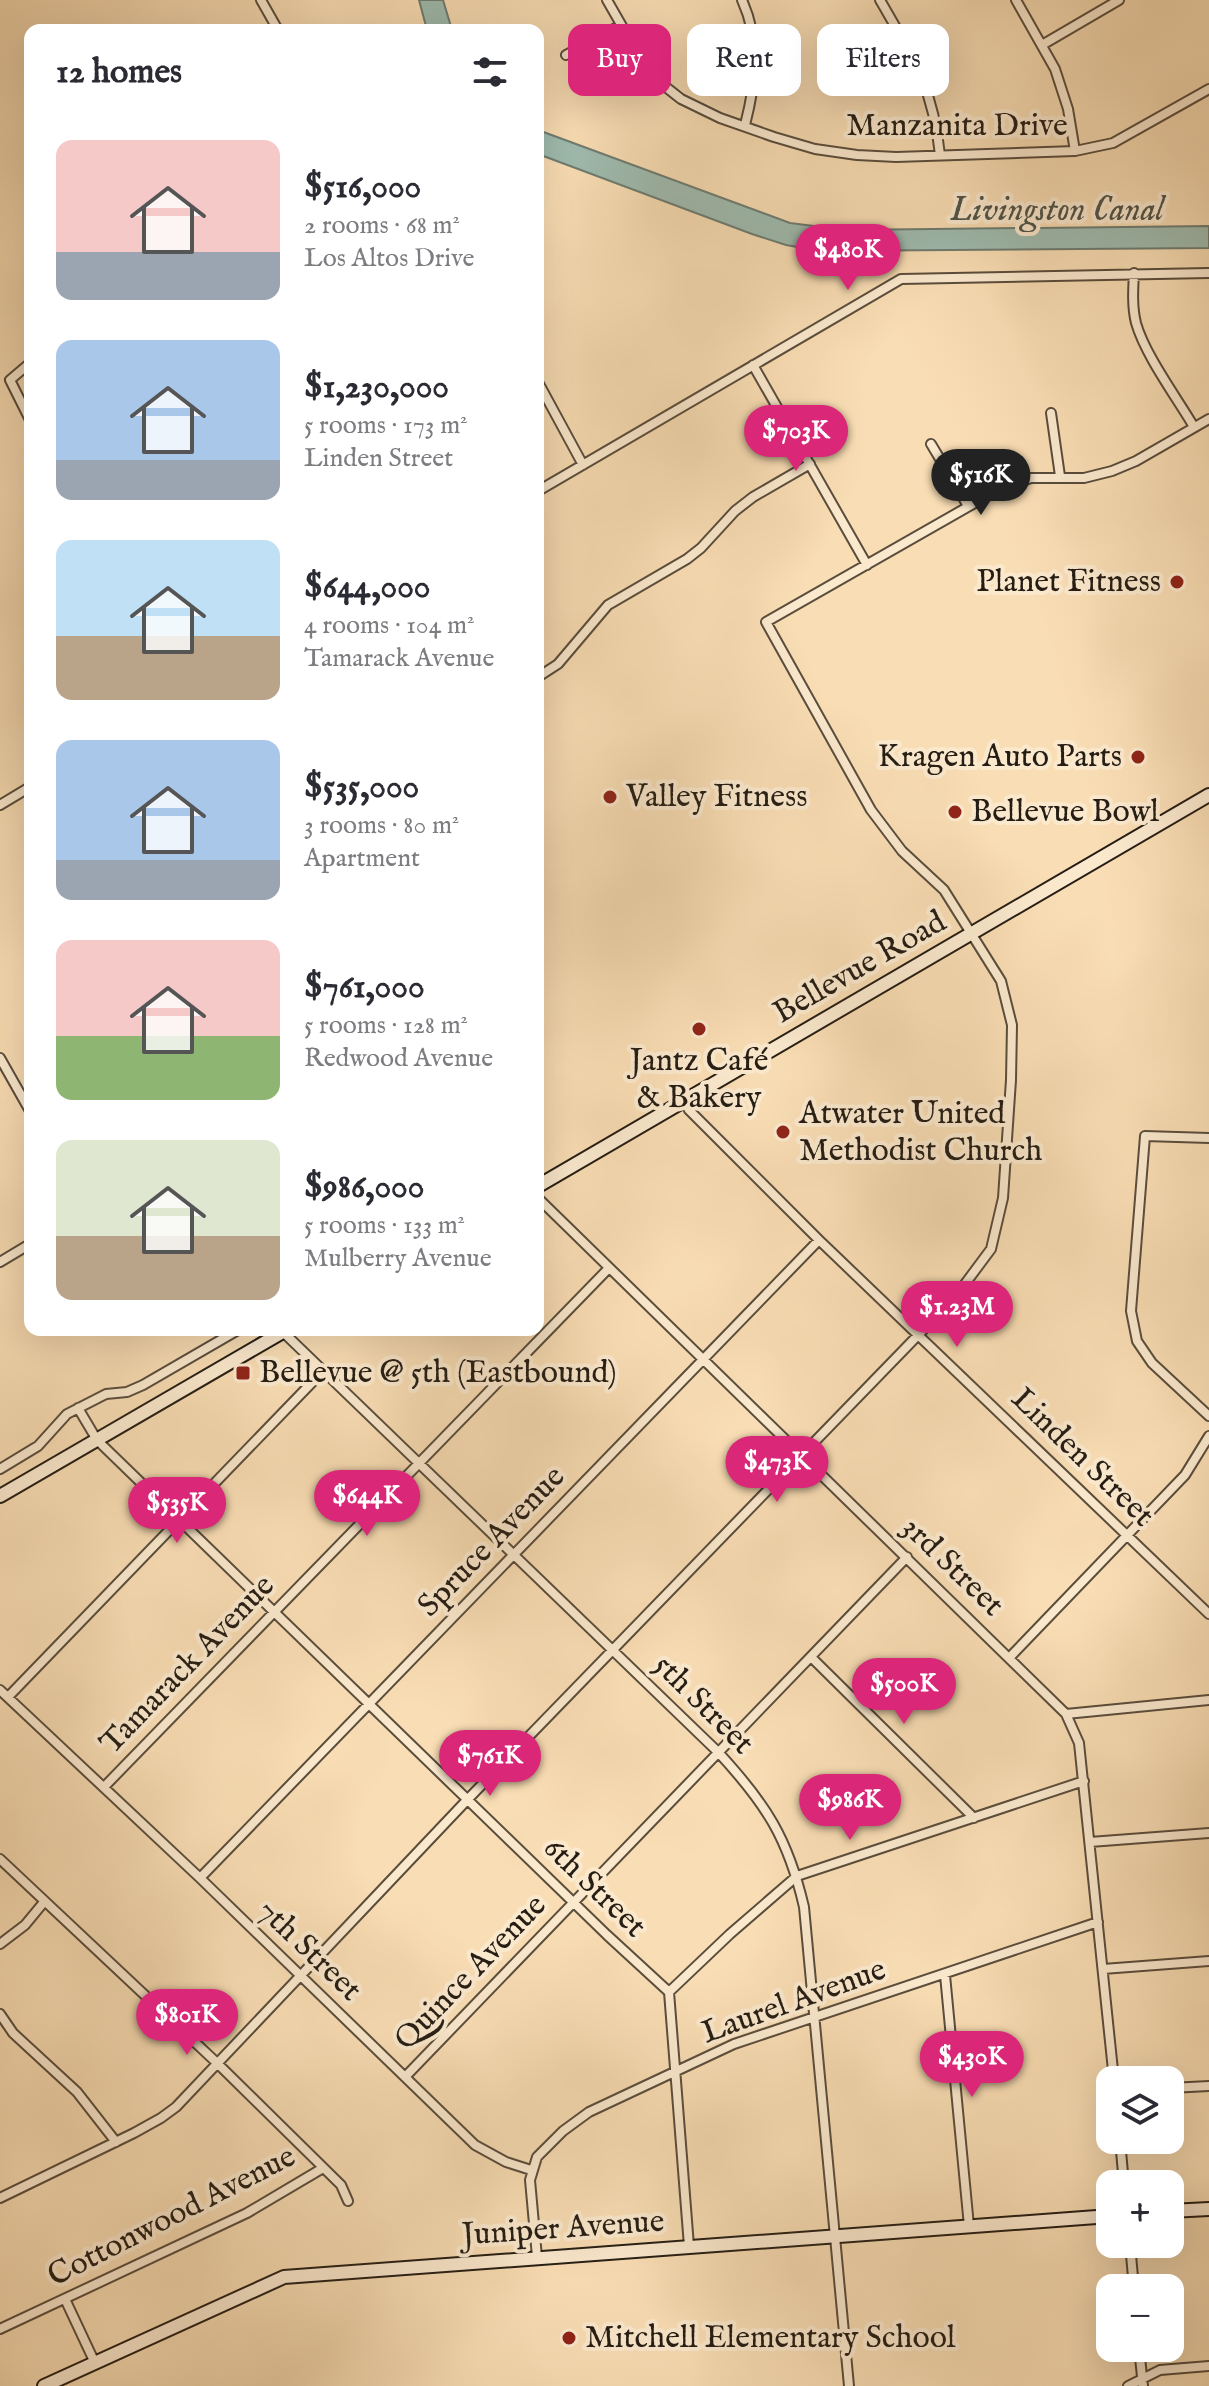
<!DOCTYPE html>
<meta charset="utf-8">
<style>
body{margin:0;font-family:"IM FELL English",serif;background:#f2f2f3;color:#2b2b33;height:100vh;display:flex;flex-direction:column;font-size:30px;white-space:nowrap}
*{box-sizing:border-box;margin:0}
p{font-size:26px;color:#7c7c81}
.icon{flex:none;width:44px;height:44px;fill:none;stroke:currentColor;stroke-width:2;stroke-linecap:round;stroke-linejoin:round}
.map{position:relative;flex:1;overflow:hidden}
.sheet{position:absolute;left:24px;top:24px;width:520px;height:1312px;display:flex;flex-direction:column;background:#fff;border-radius:16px;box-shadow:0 8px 32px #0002}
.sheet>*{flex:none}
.guide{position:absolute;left:568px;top:24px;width:520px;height:72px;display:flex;gap:16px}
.fabs{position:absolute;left:1096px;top:2066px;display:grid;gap:16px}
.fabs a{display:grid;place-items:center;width:88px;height:88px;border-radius:16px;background:#fff;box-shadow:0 8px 32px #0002;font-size:40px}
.price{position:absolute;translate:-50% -68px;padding:0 18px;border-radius:28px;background:#db2777;color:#fff;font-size:26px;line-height:52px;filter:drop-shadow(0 2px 4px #0008)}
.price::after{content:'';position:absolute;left:50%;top:48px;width:24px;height:18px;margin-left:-12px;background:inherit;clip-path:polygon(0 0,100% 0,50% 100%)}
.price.selected{background:#222;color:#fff}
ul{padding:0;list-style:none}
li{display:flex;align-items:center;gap:24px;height:200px;padding:0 32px}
li span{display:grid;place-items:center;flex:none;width:224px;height:160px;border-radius:16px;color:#555}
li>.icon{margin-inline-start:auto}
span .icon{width:96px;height:96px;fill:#fffc;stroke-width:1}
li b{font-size:34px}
h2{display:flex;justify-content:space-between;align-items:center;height:96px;padding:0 32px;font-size:34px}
.pill{padding:0 28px;border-radius:16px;background:#fff;box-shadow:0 8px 32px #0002;font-size:28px;line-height:72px}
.pill.selected{background:#db2777;color:#fff}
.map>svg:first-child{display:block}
.water{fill:#9ebbaf;stroke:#6e7c71;stroke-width:2}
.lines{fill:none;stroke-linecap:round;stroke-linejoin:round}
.street-casing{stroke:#5a4d3c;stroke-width:12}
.secondary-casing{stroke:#251d14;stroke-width:16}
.street{stroke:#fbe9ce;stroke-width:8}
.secondary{stroke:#fbe9ce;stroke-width:12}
.poi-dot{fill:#8f2418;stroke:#fbe9ce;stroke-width:3}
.labels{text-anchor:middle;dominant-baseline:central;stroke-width:8;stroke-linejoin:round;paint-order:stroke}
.street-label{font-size:32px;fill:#251d14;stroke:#fbe9ce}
.poi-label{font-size:32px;fill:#251d14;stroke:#fbe9ce;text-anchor:start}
.water-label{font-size:34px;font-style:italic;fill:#4f544a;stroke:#fbe9ce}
</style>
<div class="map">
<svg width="1209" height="2386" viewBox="0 0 1209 2386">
<rect width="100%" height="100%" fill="#f9ddb4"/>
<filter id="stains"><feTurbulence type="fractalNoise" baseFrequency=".0025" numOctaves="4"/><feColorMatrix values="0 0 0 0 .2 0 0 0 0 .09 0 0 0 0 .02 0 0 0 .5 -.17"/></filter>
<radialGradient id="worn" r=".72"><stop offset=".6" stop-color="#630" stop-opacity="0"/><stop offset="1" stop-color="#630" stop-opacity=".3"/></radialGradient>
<path class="water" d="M 419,0 L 443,0 L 452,30 L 427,30 Z
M 538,130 L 790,223 L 846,230 L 1209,226 L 1209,248 L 820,251 L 786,245 L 752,234 L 538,154 Z"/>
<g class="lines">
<g class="street-casing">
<path id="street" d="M 261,0 L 278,30
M 607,0 L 642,61 L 662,84 L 681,99 L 720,118 L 774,137 L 815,149 L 857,155 L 896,157 L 1075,151 L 1113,143 L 1209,89
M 742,0 C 761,42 756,82 745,125
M 880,0 C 913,57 933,87 940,155
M 1016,0 L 1055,69 L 1068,109 L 1075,151
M 1042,45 L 1119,0
M 566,55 L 621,25
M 1134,273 C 1133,290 1132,307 1136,323 C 1145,355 1177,398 1194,427
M 30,363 L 10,380 L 30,420
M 753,365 L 867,565
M 538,382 L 583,465
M 1051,413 L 1060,476
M 931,444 L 968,506
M 538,491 L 901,279 L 1209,273
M 538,677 L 558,664 L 608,605 L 687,559 L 701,548 L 735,511 L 753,497 L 810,464
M 0,805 L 30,787
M 0,1058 L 30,1111
M 684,1101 L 689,1110 L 819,1240 L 1209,1614
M 1209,1138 L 1145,1136 L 1131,1311 L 1137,1341 L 1152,1363 L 1209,1416
M 538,1198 L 1066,1714 L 1079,1743 L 1114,2080
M 0,1262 L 30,1244
M 283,1332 L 718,1752 C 766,1804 788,1838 804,1907 L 849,2386
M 78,1408 L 97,1440 L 607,1935 L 669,1992 L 689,2246
M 0,1469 L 38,1446 L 67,1414 L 106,1394 L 127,1392 L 143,1385 L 238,1330
M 811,1657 L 974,1818
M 1010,1657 L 1185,1475 L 1209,1436
M 0,1690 L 200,1878 L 475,2145 L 506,2162 L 531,2170
M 8,1697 L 324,1370
M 1066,1714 L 1209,1700
M 104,1787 L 609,1268
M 1090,1842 L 1209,1833
M 0,1859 L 217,2063 L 341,2185 L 348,2201
M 200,1878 L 819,1240
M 0,1944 L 25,1925 L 44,1902
M 1103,1969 L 1209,1961
M 945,1975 L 969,2226
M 669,1992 L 730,1934 L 797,1876 L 1084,1781
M 0,2014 L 13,2033 L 77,2092 L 116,2142
M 405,2077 L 907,1557
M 1170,2088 L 1209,2086
M 1120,2140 L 1124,2184
M 0,2198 L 134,2133 L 161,2118 L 176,2107 L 468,1799 L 956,1296 L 991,1249 L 1003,1198 L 1011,1080 L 1012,1025 L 1001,981 L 944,890 L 902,851 L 871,810 L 766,622 L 1001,488 L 1031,478 L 1084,478 L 1112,471 L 1136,461 L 1209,419
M 1130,2244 L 1134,2288
M 537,2257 L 530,2180 L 537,2157 L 563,2131 L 589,2112 L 734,2044 L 1098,1922
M 65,2299 L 95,2363
M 0,2329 L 247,2213 L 323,2168
M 1139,2348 L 1143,2386
M 1128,2386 L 1160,2370 L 1209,2366"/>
</g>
<g class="secondary-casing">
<path id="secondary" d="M 538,1186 L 1209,795
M 0,1496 L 286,1330
M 1170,2211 L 1209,2209
M 44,2386 L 284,2277 L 1110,2216"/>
</g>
<use href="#street" class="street"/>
<use href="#secondary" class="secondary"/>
</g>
<g class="poi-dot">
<circle cx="1177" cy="582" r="8"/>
<circle cx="1138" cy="757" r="8"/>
<circle cx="610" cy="797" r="8"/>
<circle cx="955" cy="812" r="8"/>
<circle cx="699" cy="1029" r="8"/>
<circle cx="783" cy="1132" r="8"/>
<rect x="235" y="1365" width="16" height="16" rx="4"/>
<circle cx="569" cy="2338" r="8"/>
</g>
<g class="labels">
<g class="street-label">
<text x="957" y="126">Manzanita Drive</text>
<text transform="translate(860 968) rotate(-30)">Bellevue Road</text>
<text transform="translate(1082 1458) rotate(44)">Linden Street</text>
<text transform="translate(492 1542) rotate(-46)">Spruce Avenue</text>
<text transform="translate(952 1567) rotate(44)">3rd Street</text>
<text transform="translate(188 1665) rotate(-46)">Tamarack Avenue</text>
<text transform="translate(703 1705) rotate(45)">5th Street</text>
<text transform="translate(594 1888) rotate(44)">6th Street</text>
<text transform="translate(309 1951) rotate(44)">7th Street</text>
<text transform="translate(471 1973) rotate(-46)">Quince Avenue</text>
<text transform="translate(794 2002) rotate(-20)">Laurel Avenue</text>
<text transform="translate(172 2217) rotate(-27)">Cottonwood Avenue</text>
<text transform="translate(563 2229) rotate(-4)">Juniper Avenue</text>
</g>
<g class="poi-label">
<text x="1161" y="582" text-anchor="end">Planet Fitness</text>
<text x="1122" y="757" text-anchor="end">Kragen Auto Parts</text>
<text x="626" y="797">Valley Fitness</text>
<text x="971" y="812">Bellevue Bowl</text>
<text x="699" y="1061" text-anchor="middle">Jantz Café<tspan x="699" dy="37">&amp; Bakery</tspan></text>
<text x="799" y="1114">Atwater United<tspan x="799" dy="37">Methodist Church</tspan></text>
<text x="259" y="1373">Bellevue @ 5th (Eastbound)</text>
<text x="585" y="2338">Mitchell Elementary School</text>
</g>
<g class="water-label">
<text x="1057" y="210">Livingston Canal</text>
</g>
</g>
<rect width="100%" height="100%" filter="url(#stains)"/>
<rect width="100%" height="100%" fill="url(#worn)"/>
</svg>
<div class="fabs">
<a><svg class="icon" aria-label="layers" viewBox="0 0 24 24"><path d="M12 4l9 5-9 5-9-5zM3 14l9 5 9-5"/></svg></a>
<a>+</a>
<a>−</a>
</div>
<b class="price" style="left:848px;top:292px">$480K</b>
<b class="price" style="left:796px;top:473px">$703K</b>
<b class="price selected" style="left:981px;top:517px">$516K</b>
<b class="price" style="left:957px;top:1349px">$1.23M</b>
<b class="price" style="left:777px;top:1504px">$473K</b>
<b class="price" style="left:367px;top:1538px">$644K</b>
<b class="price" style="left:177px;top:1545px">$535K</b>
<b class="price" style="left:904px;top:1726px">$500K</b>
<b class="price" style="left:490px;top:1798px">$761K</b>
<b class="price" style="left:850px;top:1842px">$986K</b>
<b class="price" style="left:187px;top:2057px">$801K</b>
<b class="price" style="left:972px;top:2099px">$430K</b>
<div class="guide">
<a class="pill selected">Buy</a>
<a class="pill">Rent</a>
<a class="pill">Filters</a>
</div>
<section class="sheet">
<h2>12 homes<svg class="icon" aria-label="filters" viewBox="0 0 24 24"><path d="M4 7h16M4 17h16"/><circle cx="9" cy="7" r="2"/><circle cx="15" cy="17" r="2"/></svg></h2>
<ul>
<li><span style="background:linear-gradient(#f6c9c9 70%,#9aa5b1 0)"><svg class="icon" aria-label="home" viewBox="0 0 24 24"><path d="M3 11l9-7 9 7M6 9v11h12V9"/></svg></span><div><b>$516,000</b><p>2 rooms · 68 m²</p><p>Los Altos Drive</p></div></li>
<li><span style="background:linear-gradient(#a9c7e8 75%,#9aa5b1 0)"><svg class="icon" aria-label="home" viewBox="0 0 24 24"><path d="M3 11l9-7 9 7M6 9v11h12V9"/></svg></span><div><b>$1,230,000</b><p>5 rooms · 173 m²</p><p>Linden Street</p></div></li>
<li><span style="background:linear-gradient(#bfe0f5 60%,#b9a48a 0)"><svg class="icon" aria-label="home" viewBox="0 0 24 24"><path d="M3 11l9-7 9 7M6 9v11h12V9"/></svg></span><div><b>$644,000</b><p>4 rooms · 104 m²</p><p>Tamarack Avenue</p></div></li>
<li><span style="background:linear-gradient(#a9c7e8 75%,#9aa5b1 0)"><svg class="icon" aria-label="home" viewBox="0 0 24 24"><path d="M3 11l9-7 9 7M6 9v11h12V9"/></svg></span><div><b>$535,000</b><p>3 rooms · 80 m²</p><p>Apartment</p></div></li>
<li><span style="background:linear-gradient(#f6c9c9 60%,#8fb573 0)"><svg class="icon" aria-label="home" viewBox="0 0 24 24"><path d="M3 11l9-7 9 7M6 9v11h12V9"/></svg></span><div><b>$761,000</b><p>5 rooms · 128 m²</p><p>Redwood Avenue</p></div></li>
<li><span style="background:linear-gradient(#dfe7d0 60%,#b9a48a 0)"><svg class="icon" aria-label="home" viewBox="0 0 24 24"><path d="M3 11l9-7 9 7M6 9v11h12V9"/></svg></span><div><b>$986,000</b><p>5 rooms · 133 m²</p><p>Mulberry Avenue</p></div></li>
</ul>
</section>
</div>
